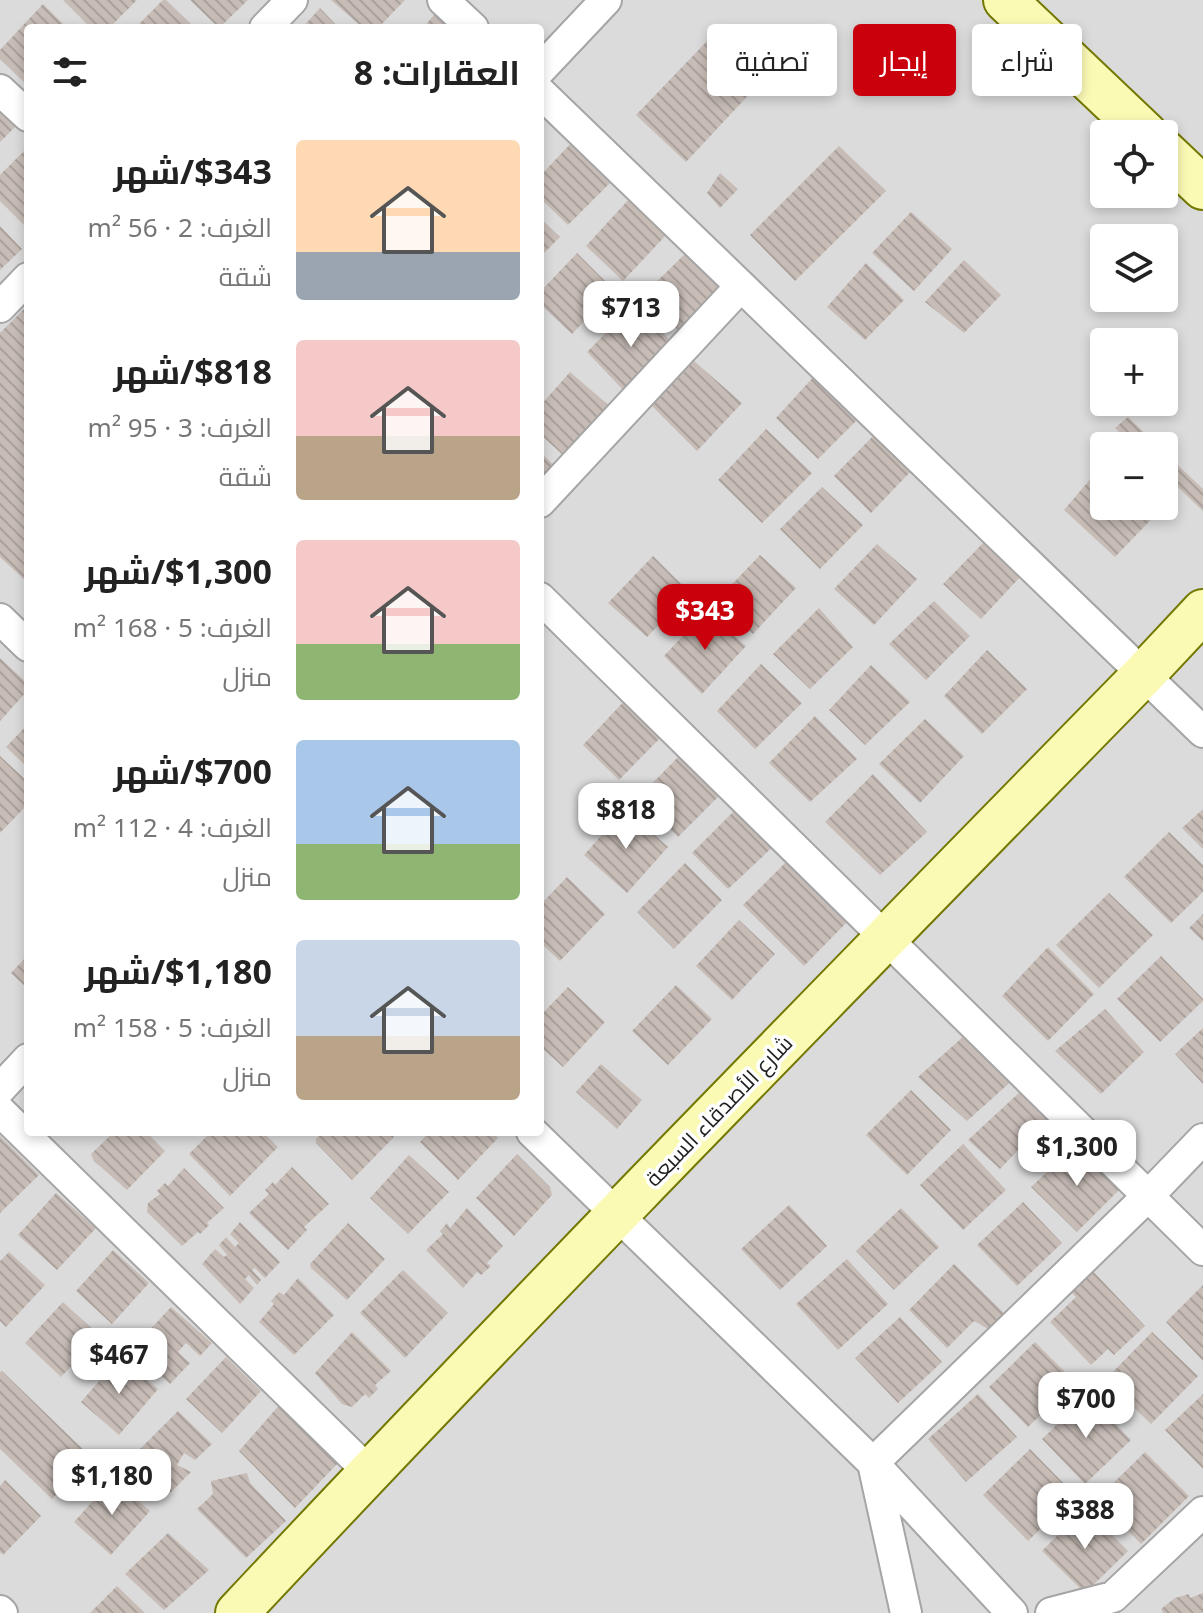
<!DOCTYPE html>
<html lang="ar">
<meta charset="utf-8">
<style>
body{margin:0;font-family:"Noto Sans",Cairo,sans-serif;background:#f6f6f6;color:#222;direction:rtl;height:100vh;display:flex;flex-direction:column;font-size:30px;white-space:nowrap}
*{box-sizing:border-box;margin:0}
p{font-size:26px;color:#767676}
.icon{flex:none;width:44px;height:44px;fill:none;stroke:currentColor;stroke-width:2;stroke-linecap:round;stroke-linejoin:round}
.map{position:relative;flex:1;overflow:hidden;direction:ltr}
.panel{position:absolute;left:24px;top:24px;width:520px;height:1112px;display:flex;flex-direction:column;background:#fff;border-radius:8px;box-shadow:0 4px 12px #0003;direction:rtl}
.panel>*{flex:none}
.banner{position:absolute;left:568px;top:24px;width:514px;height:72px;direction:rtl;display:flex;gap:16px}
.tools{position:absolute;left:1090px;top:120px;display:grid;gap:16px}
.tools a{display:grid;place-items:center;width:88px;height:88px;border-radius:8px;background:#fff;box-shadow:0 4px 12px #0003;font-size:40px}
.price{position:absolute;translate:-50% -68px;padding:0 18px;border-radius:16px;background:#fff;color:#222;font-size:26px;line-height:52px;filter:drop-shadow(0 2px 4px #0008)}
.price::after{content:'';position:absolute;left:50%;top:48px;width:24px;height:18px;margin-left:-12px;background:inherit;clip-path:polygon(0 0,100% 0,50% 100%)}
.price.current{background:#cb000d;color:#fff}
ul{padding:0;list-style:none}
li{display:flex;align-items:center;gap:24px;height:200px;padding:0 24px}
li span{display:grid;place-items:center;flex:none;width:224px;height:160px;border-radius:8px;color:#555}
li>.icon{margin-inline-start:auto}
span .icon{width:96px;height:96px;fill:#fffc;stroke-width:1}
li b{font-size:34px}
h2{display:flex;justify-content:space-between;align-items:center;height:96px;padding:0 24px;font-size:34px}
.tag{padding:0 28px;border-radius:8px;background:#fff;box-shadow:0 4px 12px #0003;font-size:28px;line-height:72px}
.tag.current{background:#cb000d;color:#fff}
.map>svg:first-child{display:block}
.residential{fill:#dcdbdb;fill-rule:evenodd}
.building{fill:url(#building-back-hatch)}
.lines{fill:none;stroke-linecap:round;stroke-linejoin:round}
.street-casing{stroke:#a5a5a5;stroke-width:34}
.secondary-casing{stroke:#737801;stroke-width:46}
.street{stroke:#fff;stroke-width:30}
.secondary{stroke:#fbfab5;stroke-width:42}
.labels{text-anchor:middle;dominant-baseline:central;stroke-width:7;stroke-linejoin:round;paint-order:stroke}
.street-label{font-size:22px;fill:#1e1e1e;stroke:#fff}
</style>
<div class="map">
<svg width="1203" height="1613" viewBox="0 0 1203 1613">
<defs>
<pattern id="building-back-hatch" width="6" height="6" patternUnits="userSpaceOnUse" patternTransform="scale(2)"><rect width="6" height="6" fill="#c7bcb6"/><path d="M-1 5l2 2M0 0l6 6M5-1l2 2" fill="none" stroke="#aaa19c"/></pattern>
</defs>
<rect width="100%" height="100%" fill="#efeae3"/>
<path class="residential" d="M 0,0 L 1203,0 L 1203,1613 L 0,1613 ZM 28,28 L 540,28 L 540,1132 L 28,1132 ZM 1104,134 L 1164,134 L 1164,194 L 1104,194 ZM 1104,238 L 1164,238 L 1164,298 L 1104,298 ZM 1104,342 L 1164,342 L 1164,402 L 1104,402 ZM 1104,446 L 1164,446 L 1164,506 L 1104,506 Z"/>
<path class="building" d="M 63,0 L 137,0 L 109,28 L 91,28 Z
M 163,0 L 166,0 L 195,28 L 135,28 Z
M 190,0 L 248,0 L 219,28 Z
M 331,0 L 405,0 L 378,28 L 363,28 Z
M 43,4 L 67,28 L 28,28 L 28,86 L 0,59 L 0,50 Z
M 320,8 L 339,28 L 302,28 Z
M 438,10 L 459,28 L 423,28 Z
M 709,39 L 757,86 L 686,162 L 636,115 Z
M 0,112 L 15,127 L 0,142 Z
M 573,141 L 612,181 L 568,225 L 540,198 L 540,176 Z
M 839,146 L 886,191 L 795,281 L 750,235 Z
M 28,147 L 28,229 L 0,201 L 0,175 Z
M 720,173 L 738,189 L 720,208 L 707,193 Z
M 630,198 L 668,233 L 623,281 L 586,246 Z
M 911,212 L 952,249 L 914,291 L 872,253 Z
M 540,218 L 560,237 L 540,257 Z
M 0,226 L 22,249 L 0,270 Z
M 688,251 L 734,294 L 688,340 L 643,295 Z
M 577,253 L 614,290 L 572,334 L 540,304 L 540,292 Z
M 964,260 L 1001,295 L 964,333 L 925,302 Z
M 866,263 L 904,300 L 865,340 L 827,307 Z
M 28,305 L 28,583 L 0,557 L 0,333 Z
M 634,305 L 675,345 L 626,393 L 587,352 Z
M 694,361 L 742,403 L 697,451 L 652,406 Z
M 570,372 L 613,409 L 564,456 L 540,434 L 540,406 Z
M 817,373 L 861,416 L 818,459 L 776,418 Z
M 1128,417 L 1158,446 L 1134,446 L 1115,428 Z
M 766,429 L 812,473 L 762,523 L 718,480 Z
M 876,433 L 913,469 L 871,513 L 834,476 Z
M 540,452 L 556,467 L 540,482 Z
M 1164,452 L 1203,489 L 1203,511 L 1164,474 Z
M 1104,463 L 1104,506 L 1164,506 L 1115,557 L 1064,510 Z
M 822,487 L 863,525 L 820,569 L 780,529 Z
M 986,540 L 1023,574 L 981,619 L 943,584 Z
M 877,544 L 917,579 L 874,625 L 834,589 Z
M 760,555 L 796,588 L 753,634 L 718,599 Z
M 653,556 L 690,593 L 647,637 L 608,603 Z
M 934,601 L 970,636 L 926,680 L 889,644 Z
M 819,608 L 853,647 L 810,689 L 773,654 Z
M 706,611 L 746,646 L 702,694 L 664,656 Z
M 987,650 L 1027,689 L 982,734 L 944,696 Z
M 0,658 L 28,684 L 28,690 L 0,721 Z
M 761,664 L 802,703 L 755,749 L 717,711 Z
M 871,665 L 910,702 L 865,745 L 829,710 Z
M 628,697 L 665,733 L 619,780 L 583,745 Z
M 815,716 L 857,759 L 810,802 L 769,763 Z
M 925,719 L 964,756 L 920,803 L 879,764 Z
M 28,724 L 28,768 L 6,747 Z
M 682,753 L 722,793 L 678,837 L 638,798 Z
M 0,756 L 28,782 L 28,804 L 0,833 Z
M 873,774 L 927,832 L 880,875 L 825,822 Z
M 740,805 L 778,842 L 728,889 L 692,853 Z
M 625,809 L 668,847 L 627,893 L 584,855 Z
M 1203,809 L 1203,849 L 1182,828 Z
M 1169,832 L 1203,865 L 1203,892 L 1171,923 L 1124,877 Z
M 792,856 L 851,918 L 804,966 L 743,905 Z
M 685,863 L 722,900 L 674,949 L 637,912 Z
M 567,877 L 605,914 L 560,961 L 540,942 L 540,905 Z
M 1109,893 L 1153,935 L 1099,988 L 1056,945 Z
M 1203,914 L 1203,941 L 1189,928 Z
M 739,920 L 775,954 L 732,1000 L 696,966 Z
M 1048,947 L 1094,994 L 1048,1041 L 1002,996 Z
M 28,955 L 28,989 L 11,973 Z
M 1161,956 L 1203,999 L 1203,1001 L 1160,1042 L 1117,999 Z
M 676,985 L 712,1019 L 668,1065 L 632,1031 Z
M 568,987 L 605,1022 L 563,1067 L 540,1046 L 540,1016 Z
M 1105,1009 L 1144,1052 L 1101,1094 L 1055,1051 Z
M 1203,1028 L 1203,1084 L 1175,1054 Z
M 965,1035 L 1015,1078 L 967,1121 L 918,1077 Z
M 601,1064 L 642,1100 L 617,1129 L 576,1092 Z
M 911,1090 L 951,1130 L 907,1175 L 866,1135 Z
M 1021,1091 L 1049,1118 L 1000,1169 L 968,1140 Z
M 114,1132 L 146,1132 L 165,1151 L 127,1190 L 94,1161 L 91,1154 Z
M 211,1132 L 263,1132 L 278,1147 L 230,1196 L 189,1154 Z
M 322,1132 L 388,1132 L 394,1137 L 352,1180 L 316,1143 L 316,1139 Z
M 429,1132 L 492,1132 L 498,1138 L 458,1180 L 420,1142 Z
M 0,1136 L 39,1175 L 0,1213 Z
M 963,1144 L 1006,1190 L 963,1230 L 920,1185 Z
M 1076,1145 L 1123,1186 L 1077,1232 L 1031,1187 Z
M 517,1154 L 550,1187 L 552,1195 L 514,1236 L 476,1198 Z
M 409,1155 L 449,1192 L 408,1234 L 370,1198 Z
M 292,1167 L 329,1204 L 304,1227 L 307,1230 L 288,1250 L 249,1213 L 269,1194 L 265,1190 L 273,1182 L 275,1185 Z
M 184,1168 L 224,1208 L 207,1223 L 209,1225 L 200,1234 L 198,1232 L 182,1246 L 147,1212 L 148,1203 L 160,1194 L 157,1191 L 165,1183 L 168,1186 Z
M 56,1193 L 96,1228 L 57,1270 L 18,1235 Z
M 1023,1202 L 1062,1243 L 1017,1286 L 977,1245 Z
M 789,1205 L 827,1246 L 780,1290 L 741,1249 Z
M 467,1208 L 503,1246 L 487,1263 L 491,1266 L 481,1275 L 477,1272 L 463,1288 L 426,1250 L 443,1234 L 440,1231 L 447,1223 L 450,1228 Z
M 901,1208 L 939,1247 L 894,1290 L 856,1251 Z
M 240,1222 L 280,1262 L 265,1278 L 255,1268 L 252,1270 L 261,1280 L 257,1285 L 249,1275 L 245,1279 L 254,1288 L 240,1304 L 202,1264 L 215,1249 L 224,1257 L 227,1255 L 219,1245 L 226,1237 L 235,1247 L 239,1243 L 230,1234 Z
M 348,1223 L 385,1259 L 347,1300 L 311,1268 L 310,1264 Z
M 113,1250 L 149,1283 L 112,1324 L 76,1291 Z
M 9,1252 L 45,1285 L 6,1327 L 0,1321 L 0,1261 Z
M 847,1259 L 888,1304 L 838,1350 L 796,1304 Z
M 954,1264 L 1006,1315 L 990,1330 L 974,1321 L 947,1348 L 909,1310 Z
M 1088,1266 L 1145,1326 L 1114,1355 L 1108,1349 L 1091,1365 L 1050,1322 L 1076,1297 L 1066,1287 Z
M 403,1270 L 448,1313 L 405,1358 L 360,1313 Z
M 298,1278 L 334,1315 L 294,1355 L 259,1322 L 274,1304 L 271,1301 L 279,1292 L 284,1295 Z
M 1203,1285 L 1203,1361 L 1166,1322 Z
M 63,1302 L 100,1336 L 61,1377 L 25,1343 Z
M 171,1307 L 212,1343 L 200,1356 L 186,1343 L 178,1352 L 190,1363 L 170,1384 L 132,1349 Z
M 900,1317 L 942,1362 L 898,1403 L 855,1358 Z
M 352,1332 L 391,1371 L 375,1385 L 378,1389 L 369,1398 L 365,1394 L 352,1407 L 342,1404 L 315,1373 Z
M 1152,1332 L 1198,1376 L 1151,1424 L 1105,1380 Z
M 1035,1342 L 1075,1382 L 1028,1427 L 989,1387 Z
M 120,1357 L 158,1389 L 119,1435 L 81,1402 Z
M 226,1357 L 261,1391 L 222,1433 L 186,1399 Z
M 2,1371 L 92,1458 L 52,1499 L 0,1449 L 0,1372 Z
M 978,1394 L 1017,1437 L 966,1482 L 928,1439 Z
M 1203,1394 L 1203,1469 L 1165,1430 Z
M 1088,1395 L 1131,1440 L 1085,1484 L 1042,1439 Z
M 282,1402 L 340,1461 L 295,1508 L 239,1451 Z
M 178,1411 L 212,1444 L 195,1460 L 184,1453 L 177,1465 L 191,1472 L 170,1493 L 133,1456 Z
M 1030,1449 L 1075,1495 L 1028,1541 L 983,1495 Z
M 1145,1452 L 1189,1496 L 1141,1544 L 1097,1499 Z
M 247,1473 L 250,1483 L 286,1521 L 246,1558 L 197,1509 L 213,1494 L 211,1481 Z
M 113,1479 L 150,1511 L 111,1555 L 74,1522 Z
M 5,1480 L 41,1516 L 3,1555 L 0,1552 L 0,1486 Z
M 1085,1508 L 1128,1551 L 1085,1593 L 1042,1551 Z
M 168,1533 L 209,1570 L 164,1610 L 125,1574 Z
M 117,1586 L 145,1613 L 90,1613 Z
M 1203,1593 L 1203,1613 L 1163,1613 L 1161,1609 L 1175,1598 L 1189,1594 L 1190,1598 Z"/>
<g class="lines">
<g class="street-casing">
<path id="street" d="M 443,0 L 473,28
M 265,28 L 292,0
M 540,70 L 606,0
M 0,90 L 28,116
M 540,92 L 1203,732
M 0,307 L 28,278
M 540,502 L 741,286
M 540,598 L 1203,1250
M 0,619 L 28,646
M 0,1089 L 28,1059
M 0,1111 L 369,1472
M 532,1132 L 873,1463 L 1012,1613
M 0,1611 L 2,1613
M 906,1613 L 873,1463 L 1149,1195 L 1203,1139
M 1051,1613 L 1113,1597 L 1203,1512"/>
</g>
<g class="secondary-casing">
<path id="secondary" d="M 1005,0 L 1146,134
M 1164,151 L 1203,188
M 237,1613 C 535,1295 840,985 1144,674 L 1203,611"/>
</g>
<use href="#street" class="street"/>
<use href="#secondary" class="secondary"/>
</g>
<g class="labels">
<g class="street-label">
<text transform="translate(718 1110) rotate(-46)">شارع الأصدقاء السبعة</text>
</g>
</g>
</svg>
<div class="tools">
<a><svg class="icon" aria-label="locate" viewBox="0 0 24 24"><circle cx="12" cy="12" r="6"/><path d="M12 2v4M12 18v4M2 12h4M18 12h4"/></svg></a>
<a><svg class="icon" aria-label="layers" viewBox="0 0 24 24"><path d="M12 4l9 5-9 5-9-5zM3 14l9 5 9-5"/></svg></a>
<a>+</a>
<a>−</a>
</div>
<b class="price" style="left:631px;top:349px">$713</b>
<b class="price current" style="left:705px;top:652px">$343</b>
<b class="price" style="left:626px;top:851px">$818</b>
<b class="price" style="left:1077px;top:1188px">$1,300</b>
<b class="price" style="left:119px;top:1396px">$467</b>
<b class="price" style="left:1086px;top:1440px">$700</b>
<b class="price" style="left:112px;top:1517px">$1,180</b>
<b class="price" style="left:1085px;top:1551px">$388</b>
<div class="banner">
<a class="tag">شراء</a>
<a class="tag current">إيجار</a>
<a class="tag">تصفية</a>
</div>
<section class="panel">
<h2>العقارات: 8<svg class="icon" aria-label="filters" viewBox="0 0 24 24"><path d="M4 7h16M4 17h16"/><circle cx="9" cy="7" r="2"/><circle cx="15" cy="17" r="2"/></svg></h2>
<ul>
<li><span style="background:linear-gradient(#ffd9b3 70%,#9aa5b1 0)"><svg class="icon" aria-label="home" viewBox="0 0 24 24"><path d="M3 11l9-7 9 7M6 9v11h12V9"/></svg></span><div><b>$343/شهر</b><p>الغرف: 2 · 56 m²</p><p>شقة</p></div></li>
<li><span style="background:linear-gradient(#f6c9c9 60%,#b9a48a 0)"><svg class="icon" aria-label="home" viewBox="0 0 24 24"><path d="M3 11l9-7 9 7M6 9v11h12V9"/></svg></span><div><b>$818/شهر</b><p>الغرف: 3 · 95 m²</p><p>شقة</p></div></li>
<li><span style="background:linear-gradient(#f6c9c9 65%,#8fb573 0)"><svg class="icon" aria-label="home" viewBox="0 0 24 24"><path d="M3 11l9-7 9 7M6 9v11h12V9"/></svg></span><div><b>$1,300/شهر</b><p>الغرف: 5 · 168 m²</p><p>منزل</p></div></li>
<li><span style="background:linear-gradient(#a9c7e8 65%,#8fb573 0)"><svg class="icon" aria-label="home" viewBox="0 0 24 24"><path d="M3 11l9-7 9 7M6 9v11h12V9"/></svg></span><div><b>$700/شهر</b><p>الغرف: 4 · 112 m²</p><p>منزل</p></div></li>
<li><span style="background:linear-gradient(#c9d6e8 60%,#b9a48a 0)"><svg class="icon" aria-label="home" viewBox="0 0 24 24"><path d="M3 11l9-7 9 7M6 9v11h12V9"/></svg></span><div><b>$1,180/شهر</b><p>الغرف: 5 · 158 m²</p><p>منزل</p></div></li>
</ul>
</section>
</div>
